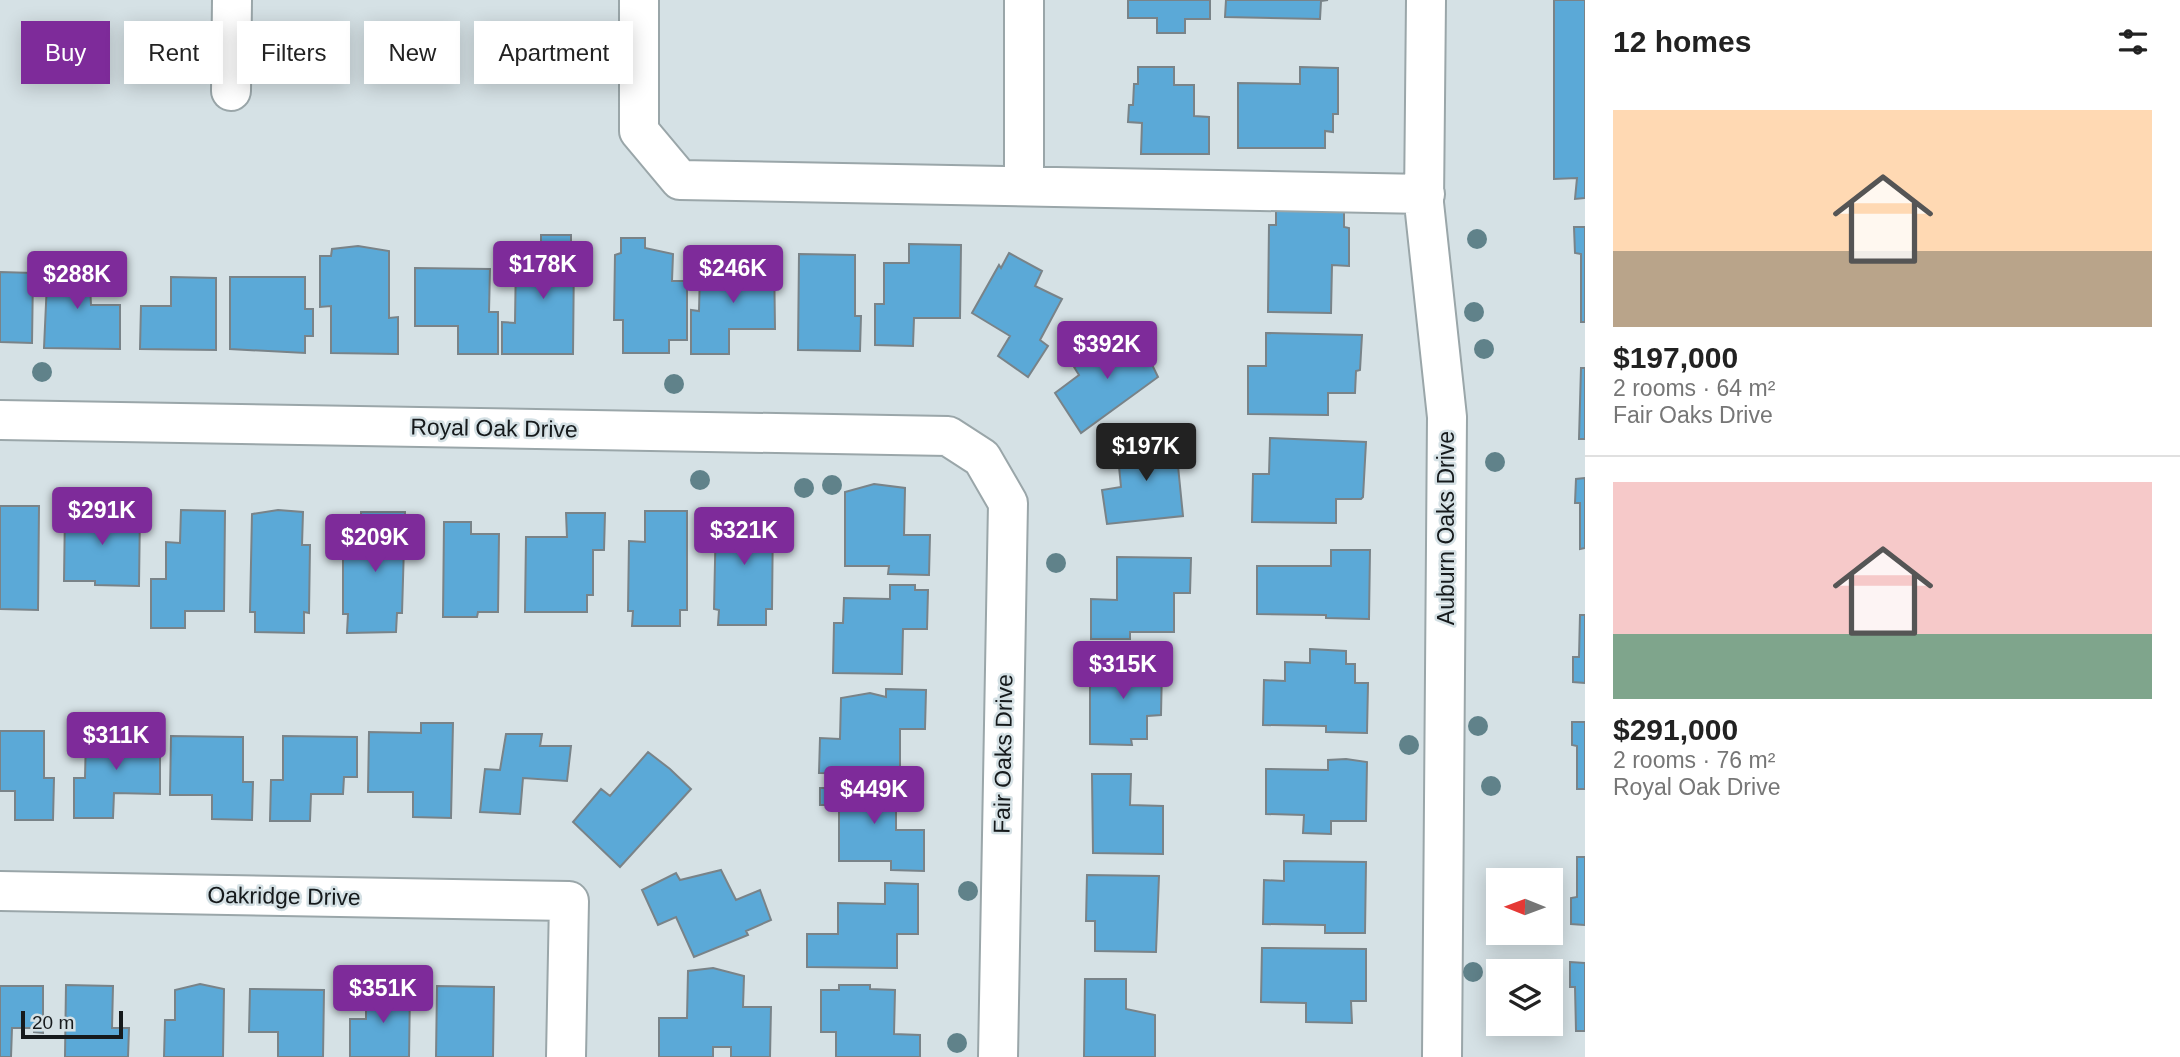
<!DOCTYPE html>
<meta charset="utf-8">
<style>
body{margin:0;font-family:Helvetica,sans-serif;background:#f2f2f2;color:#222;height:100vh;display:flex;flex-direction:column;font-size:26px;white-space:nowrap}
*{box-sizing:border-box;margin:0}
p{font-size:23px;color:#767676}
.icon{flex:none;width:38px;height:38px;fill:none;stroke:currentColor;stroke-width:2;stroke-linecap:round;stroke-linejoin:round}
.map{position:relative;flex:1;overflow:hidden}
.sheet{display:flex;flex-direction:column;background:#fff;width:595px}
.sheet>*{flex:none}
.top-card{position:absolute;left:21px;top:21px;width:665px;height:63px;display:flex;gap:14px}
.needle{width:46px;rotate:271deg}
.buttons{position:absolute;left:1486px;top:868px;display:grid;gap:14px}
.buttons a{display:grid;place-items:center;width:77px;height:77px;border-radius:0px;background:#fff;box-shadow:0 4px 18px #0003;font-size:35px}
.scale{position:absolute;left:21px;bottom:18px;width:102px;box-sizing:border-box;padding-left:7px;border:4px solid #161a1c;border-top:0;font-size:19px;line-height:24px;white-space:nowrap;color:#161a1c;-webkit-text-stroke:5px #d5e1e5;paint-order:stroke}
.price{position:absolute;translate:-50% -60px;padding:0 16px;border-radius:7px;background:#7e2b9a;color:#fff;font-size:23px;line-height:46px;filter:drop-shadow(0 2px 4px #0008)}
.price::after{content:'';position:absolute;left:50%;top:42px;width:21px;height:16px;margin-left:-10px;background:inherit;clip-path:polygon(0 0,100% 0,50% 100%)}
.price.on{background:#222;color:#fff}
ul{padding:0;list-style:none}
li{display:grid;align-content:center;gap:14px;height:371px;padding:0 28px}
li+li{border-top:2px solid #e0e0e0}
li span{display:grid;place-items:center;height:217px;border-radius:0px;color:#555}
li>.icon{margin-inline-start:auto}
span .icon{width:126px;height:126px;fill:#fffc;stroke-width:1}
li b{font-size:30px}
h2{display:flex;justify-content:space-between;align-items:center;height:84px;padding:0 28px;font-size:30px}
.tag{padding:0 24px;border-radius:0px;background:#fff;box-shadow:0 4px 18px #0003;font-size:24px;line-height:63px}
.tag.on{background:#7e2b9a;color:#fff}
main{display:flex;flex:1;min-height:0}
.map>svg:first-child{display:block}
.building{fill:#5ba9d7;stroke:#798388;stroke-width:2}
.lines{fill:none;stroke-linecap:round;stroke-linejoin:round}
.minor-casing{stroke:#9aa6a9;stroke-width:42}
.minor{stroke:#fff;stroke-width:38}
.tree{fill:#60828a}
.labels{text-anchor:middle;dominant-baseline:central;stroke-width:5;stroke-linejoin:round;paint-order:stroke}
.street-label{font-size:23px;fill:#161a1c;stroke:#d5e1e5}
</style>
<main>
<div class="map">
<svg width="1585" height="1057" viewBox="0 0 1585 1057">
<rect width="100%" height="100%" fill="#d5e1e5"/>
<path class="building" d="M 1128,0 L 1210,0 L 1210,19 L 1185,19 L 1185,33 L 1157,33 L 1157,18 L 1128,18 Z
M 1226,0 L 1328,0 L 1321,1 L 1320,19 L 1225,17 Z
M 1554,0 L 1585,0 L 1585,198 L 1575,199 L 1577,178 L 1554,179 Z
M 1138,67 L 1174,67 L 1174,85 L 1194,85 L 1194,116 L 1209,117 L 1209,154 L 1141,154 L 1142,123 L 1128,122 L 1129,105 L 1133,105 L 1134,84 L 1138,84 Z
M 1300,67 L 1338,68 L 1338,114 L 1333,114 L 1333,132 L 1325,131 L 1325,148 L 1238,148 L 1238,83 L 1300,84 Z
M 1344,208 L 1344,227 L 1349,228 L 1349,266 L 1332,265 L 1331,313 L 1268,312 L 1269,225 L 1276,225 L 1276,209 Z
M 1574,227 L 1585,227 L 1585,322 L 1581,322 L 1581,254 L 1575,253 Z
M 541,235 L 571,235 L 571,253 L 574,253 L 573,354 L 502,354 L 502,322 L 515,323 L 516,254 L 541,249 Z
M 621,238 L 645,238 L 645,248 L 673,254 L 672,281 L 687,281 L 687,340 L 669,340 L 669,353 L 623,353 L 623,320 L 614,320 L 615,255 L 621,253 Z
M 909,244 L 961,245 L 960,318 L 914,318 L 913,346 L 875,345 L 875,304 L 884,304 L 884,263 L 909,263 Z
M 358,246 L 389,251 L 389,318 L 398,317 L 398,354 L 331,353 L 331,306 L 320,307 L 320,256 L 331,256 L 332,249 Z
M 750,253 L 774,254 L 775,329 L 729,329 L 729,354 L 691,354 L 691,310 L 699,311 L 700,271 L 749,271 Z
M 1009,253 L 1042,271 L 1035,286 L 1062,299 L 1040,340 L 1048,346 L 1028,377 L 998,356 L 1010,336 L 972,313 L 999,265 L 1001,268 Z
M 799,254 L 855,255 L 855,316 L 861,316 L 860,351 L 798,350 Z
M 48,260 L 89,261 L 91,305 L 120,305 L 120,349 L 44,348 Z
M 415,268 L 490,269 L 489,312 L 498,312 L 498,354 L 458,354 L 458,326 L 415,326 Z
M 0,272 L 33,273 L 32,343 L 0,342 Z
M 171,277 L 216,278 L 216,350 L 140,349 L 141,306 L 171,306 Z
M 230,277 L 305,277 L 305,309 L 313,309 L 313,336 L 305,336 L 305,353 L 230,349 Z
M 1127,330 L 1145,350 L 1158,377 L 1081,433 L 1055,393 L 1079,375 L 1074,367 L 1098,355 L 1096,351 Z
M 1266,333 L 1362,335 L 1360,370 L 1356,371 L 1355,393 L 1328,393 L 1328,415 L 1248,414 L 1248,366 L 1266,366 Z
M 1581,368 L 1585,368 L 1585,439 L 1579,439 Z
M 1175,436 L 1183,516 L 1107,524 L 1102,490 L 1121,487 L 1117,446 Z
M 1270,438 L 1366,442 L 1363,497 L 1361,499 L 1336,499 L 1336,523 L 1252,522 L 1253,474 L 1269,474 Z
M 1585,478 L 1585,548 L 1580,549 L 1580,503 L 1575,503 L 1576,479 Z
M 874,484 L 905,488 L 904,535 L 930,535 L 929,575 L 888,574 L 889,566 L 845,566 L 845,492 Z
M 0,506 L 39,506 L 38,610 L 0,609 Z
M 741,508 L 773,513 L 772,609 L 766,609 L 766,625 L 718,625 L 719,610 L 714,609 L 716,516 Z
M 65,509 L 140,510 L 139,586 L 95,585 L 95,581 L 64,581 Z
M 181,510 L 225,511 L 224,611 L 185,611 L 185,628 L 151,628 L 151,579 L 166,579 L 166,542 L 180,543 Z
M 278,510 L 303,512 L 302,545 L 310,545 L 309,613 L 304,612 L 304,633 L 255,632 L 255,612 L 250,612 L 252,514 Z
M 645,511 L 687,511 L 687,610 L 680,610 L 680,626 L 632,626 L 633,611 L 628,611 L 629,541 L 645,542 Z
M 361,512 L 405,512 L 402,613 L 397,613 L 396,632 L 347,633 L 348,614 L 343,614 L 343,544 L 361,544 Z
M 566,513 L 605,513 L 604,550 L 593,550 L 593,595 L 587,595 L 587,612 L 525,612 L 526,537 L 567,537 Z
M 444,522 L 471,522 L 471,534 L 499,534 L 498,612 L 478,612 L 477,617 L 443,617 Z
M 1331,550 L 1370,550 L 1369,619 L 1326,618 L 1326,615 L 1257,614 L 1257,566 L 1331,566 Z
M 1117,557 L 1191,558 L 1190,593 L 1174,593 L 1174,632 L 1130,632 L 1130,639 L 1091,639 L 1091,599 L 1117,600 Z
M 890,585 L 915,585 L 915,590 L 928,590 L 927,629 L 903,629 L 902,674 L 833,673 L 834,623 L 843,623 L 844,598 L 890,599 Z
M 1580,615 L 1585,615 L 1585,683 L 1573,682 L 1573,657 L 1579,657 Z
M 1310,649 L 1346,651 L 1346,664 L 1355,664 L 1355,683 L 1368,683 L 1367,733 L 1326,732 L 1326,726 L 1263,725 L 1264,680 L 1285,681 L 1285,662 L 1310,663 Z
M 1129,662 L 1162,667 L 1161,715 L 1147,716 L 1147,739 L 1131,739 L 1132,745 L 1090,744 L 1090,664 Z
M 886,689 L 926,690 L 925,729 L 900,729 L 900,774 L 819,773 L 820,738 L 840,739 L 841,698 L 870,693 L 886,697 Z
M 1572,722 L 1585,722 L 1585,789 L 1577,789 L 1577,746 L 1572,745 Z
M 421,723 L 453,723 L 451,818 L 413,817 L 413,792 L 368,792 L 369,732 L 421,733 Z
M 0,731 L 44,731 L 44,778 L 54,778 L 53,820 L 15,820 L 15,791 L 0,791 Z
M 86,734 L 160,735 L 160,794 L 114,793 L 113,818 L 74,818 L 74,778 L 85,778 Z
M 506,734 L 542,734 L 540,746 L 571,746 L 567,781 L 523,778 L 520,814 L 480,812 L 485,769 L 500,770 Z
M 171,736 L 243,737 L 243,782 L 253,782 L 252,820 L 212,819 L 212,795 L 170,795 Z
M 283,736 L 357,737 L 357,777 L 344,777 L 343,794 L 311,794 L 310,821 L 270,821 L 271,780 L 283,780 Z
M 648,752 L 670,769 L 691,789 L 620,867 L 573,822 L 601,789 L 610,796 Z
M 1346,759 L 1367,762 L 1366,821 L 1331,821 L 1331,834 L 1303,833 L 1304,815 L 1266,814 L 1266,769 L 1328,770 L 1328,760 Z
M 1092,774 L 1131,774 L 1130,805 L 1163,806 L 1163,854 L 1093,853 Z
M 840,781 L 896,782 L 896,830 L 924,830 L 924,871 L 891,870 L 891,861 L 839,861 L 839,805 L 820,805 L 820,788 L 840,788 Z
M 1577,857 L 1585,857 L 1585,925 L 1571,924 L 1571,898 L 1577,897 Z
M 1284,861 L 1366,862 L 1365,933 L 1325,933 L 1325,925 L 1263,924 L 1264,880 L 1284,881 Z
M 721,870 L 736,900 L 760,890 L 771,920 L 746,931 L 748,935 L 694,957 L 676,917 L 658,925 L 642,890 L 676,873 L 680,880 Z
M 1087,875 L 1159,876 L 1156,952 L 1095,951 L 1095,921 L 1086,921 Z
M 885,883 L 918,884 L 918,934 L 897,934 L 897,968 L 807,967 L 807,934 L 838,934 L 838,903 L 885,904 Z
M 1262,948 L 1366,949 L 1366,1001 L 1351,1001 L 1352,1023 L 1306,1022 L 1306,1003 L 1261,1002 Z
M 1570,962 L 1585,963 L 1585,1031 L 1576,1031 L 1575,987 L 1570,987 Z
M 713,968 L 744,976 L 743,1007 L 771,1007 L 770,1057 L 731,1057 L 731,1047 L 713,1047 L 713,1057 L 659,1057 L 659,1018 L 687,1018 L 688,971 Z
M 1085,979 L 1126,979 L 1126,1009 L 1155,1015 L 1155,1057 L 1084,1057 Z
M 200,984 L 224,989 L 223,1057 L 164,1057 L 165,1020 L 175,1020 L 175,990 Z
M 66,985 L 113,986 L 112,1028 L 129,1028 L 128,1057 L 65,1057 Z
M 839,985 L 870,985 L 870,989 L 895,990 L 894,1034 L 920,1035 L 920,1057 L 836,1057 L 836,1032 L 821,1032 L 821,990 L 839,990 Z
M 0,986 L 43,986 L 43,1033 L 34,1032 L 34,1028 L 12,1028 L 11,1057 L 0,1057 Z
M 437,986 L 494,987 L 493,1057 L 436,1057 Z
M 366,988 L 410,988 L 409,1057 L 350,1057 L 350,1019 L 366,1019 Z
M 250,989 L 324,990 L 323,1057 L 278,1057 L 278,1032 L 249,1032 Z"/>
<g class="lines">
<g class="minor-casing">
<path id="minor" d="M 639,0 L 639,131 L 680,180 L 1425,194
M 1426,0 L 1424,203 L 1447,417 L 1442,1057
M 231,91 L 232,0
M 1024,186 L 1024,0
M 0,420 L 948,436 L 982,458 L 1008,503 L 998,1057
M 0,891 L 569,901 L 566,1057"/>
</g>
<use href="#minor" class="minor"/>
</g>
<g class="tree">
<circle cx="1477" cy="239" r="10"/>
<circle cx="1474" cy="312" r="10"/>
<circle cx="1484" cy="349" r="10"/>
<circle cx="42" cy="372" r="10"/>
<circle cx="674" cy="384" r="10"/>
<circle cx="1495" cy="462" r="10"/>
<circle cx="700" cy="480" r="10"/>
<circle cx="832" cy="485" r="10"/>
<circle cx="804" cy="488" r="10"/>
<circle cx="1056" cy="563" r="10"/>
<circle cx="1478" cy="726" r="10"/>
<circle cx="1409" cy="745" r="10"/>
<circle cx="1491" cy="786" r="10"/>
<circle cx="968" cy="891" r="10"/>
<circle cx="1473" cy="972" r="10"/>
<circle cx="957" cy="1043" r="10"/>
</g>
<g class="labels">
<g class="street-label">
<text transform="translate(494 428) rotate(1)">Royal Oak Drive</text>
<text transform="translate(1446 528) rotate(-90)">Auburn Oaks Drive</text>
<text transform="translate(1003 754) rotate(-89)">Fair Oaks Drive</text>
<text transform="translate(284 896) rotate(1)">Oakridge Drive</text>
</g>
</g>
</svg>
<div class="buttons">
<a><svg class="needle" viewBox="-14 -14 28 28"><path d="M0-13l5 13h-10z" fill="#e53935"/><path d="M0 13l5-13h-10z" fill="#767676"/></svg></a>
<a><svg class="icon" aria-label="layers" viewBox="0 0 24 24"><path d="M12 4l9 5-9 5-9-5zM3 14l9 5 9-5"/></svg></a>
</div>
<div class="scale">20 m</div>
<b class="price" style="left:543px;top:301px">$178K</b>
<b class="price" style="left:733px;top:305px">$246K</b>
<b class="price" style="left:77px;top:311px">$288K</b>
<b class="price" style="left:1107px;top:381px">$392K</b>
<b class="price on" style="left:1146px;top:483px">$197K</b>
<b class="price" style="left:102px;top:547px">$291K</b>
<b class="price" style="left:744px;top:567px">$321K</b>
<b class="price" style="left:375px;top:574px">$209K</b>
<b class="price" style="left:1123px;top:701px">$315K</b>
<b class="price" style="left:116px;top:772px">$311K</b>
<b class="price" style="left:874px;top:826px">$449K</b>
<b class="price" style="left:383px;top:1025px">$351K</b>
<div class="top-card">
<a class="tag on">Buy</a>
<a class="tag">Rent</a>
<a class="tag">Filters</a>
<a class="tag">New</a>
<a class="tag">Apartment</a>
</div>
</div>
<section class="sheet">
<h2>12 homes<svg class="icon" aria-label="filters" viewBox="0 0 24 24"><path d="M4 7h16M4 17h16"/><circle cx="9" cy="7" r="2"/><circle cx="15" cy="17" r="2"/></svg></h2>
<ul>
<li><span style="background:linear-gradient(#ffd9b3 65%,#b9a48a 0)"><svg class="icon" aria-label="home" viewBox="0 0 24 24"><path d="M3 11l9-7 9 7M6 9v11h12V9"/></svg></span><div><b>$197,000</b><p>2 rooms · 64 m²</p><p>Fair Oaks Drive</p></div></li>
<li><span style="background:linear-gradient(#f6c9c9 70%,#7fa58c 0)"><svg class="icon" aria-label="home" viewBox="0 0 24 24"><path d="M3 11l9-7 9 7M6 9v11h12V9"/></svg></span><div><b>$291,000</b><p>2 rooms · 76 m²</p><p>Royal Oak Drive</p></div></li>
</ul>
</section>
</main>
